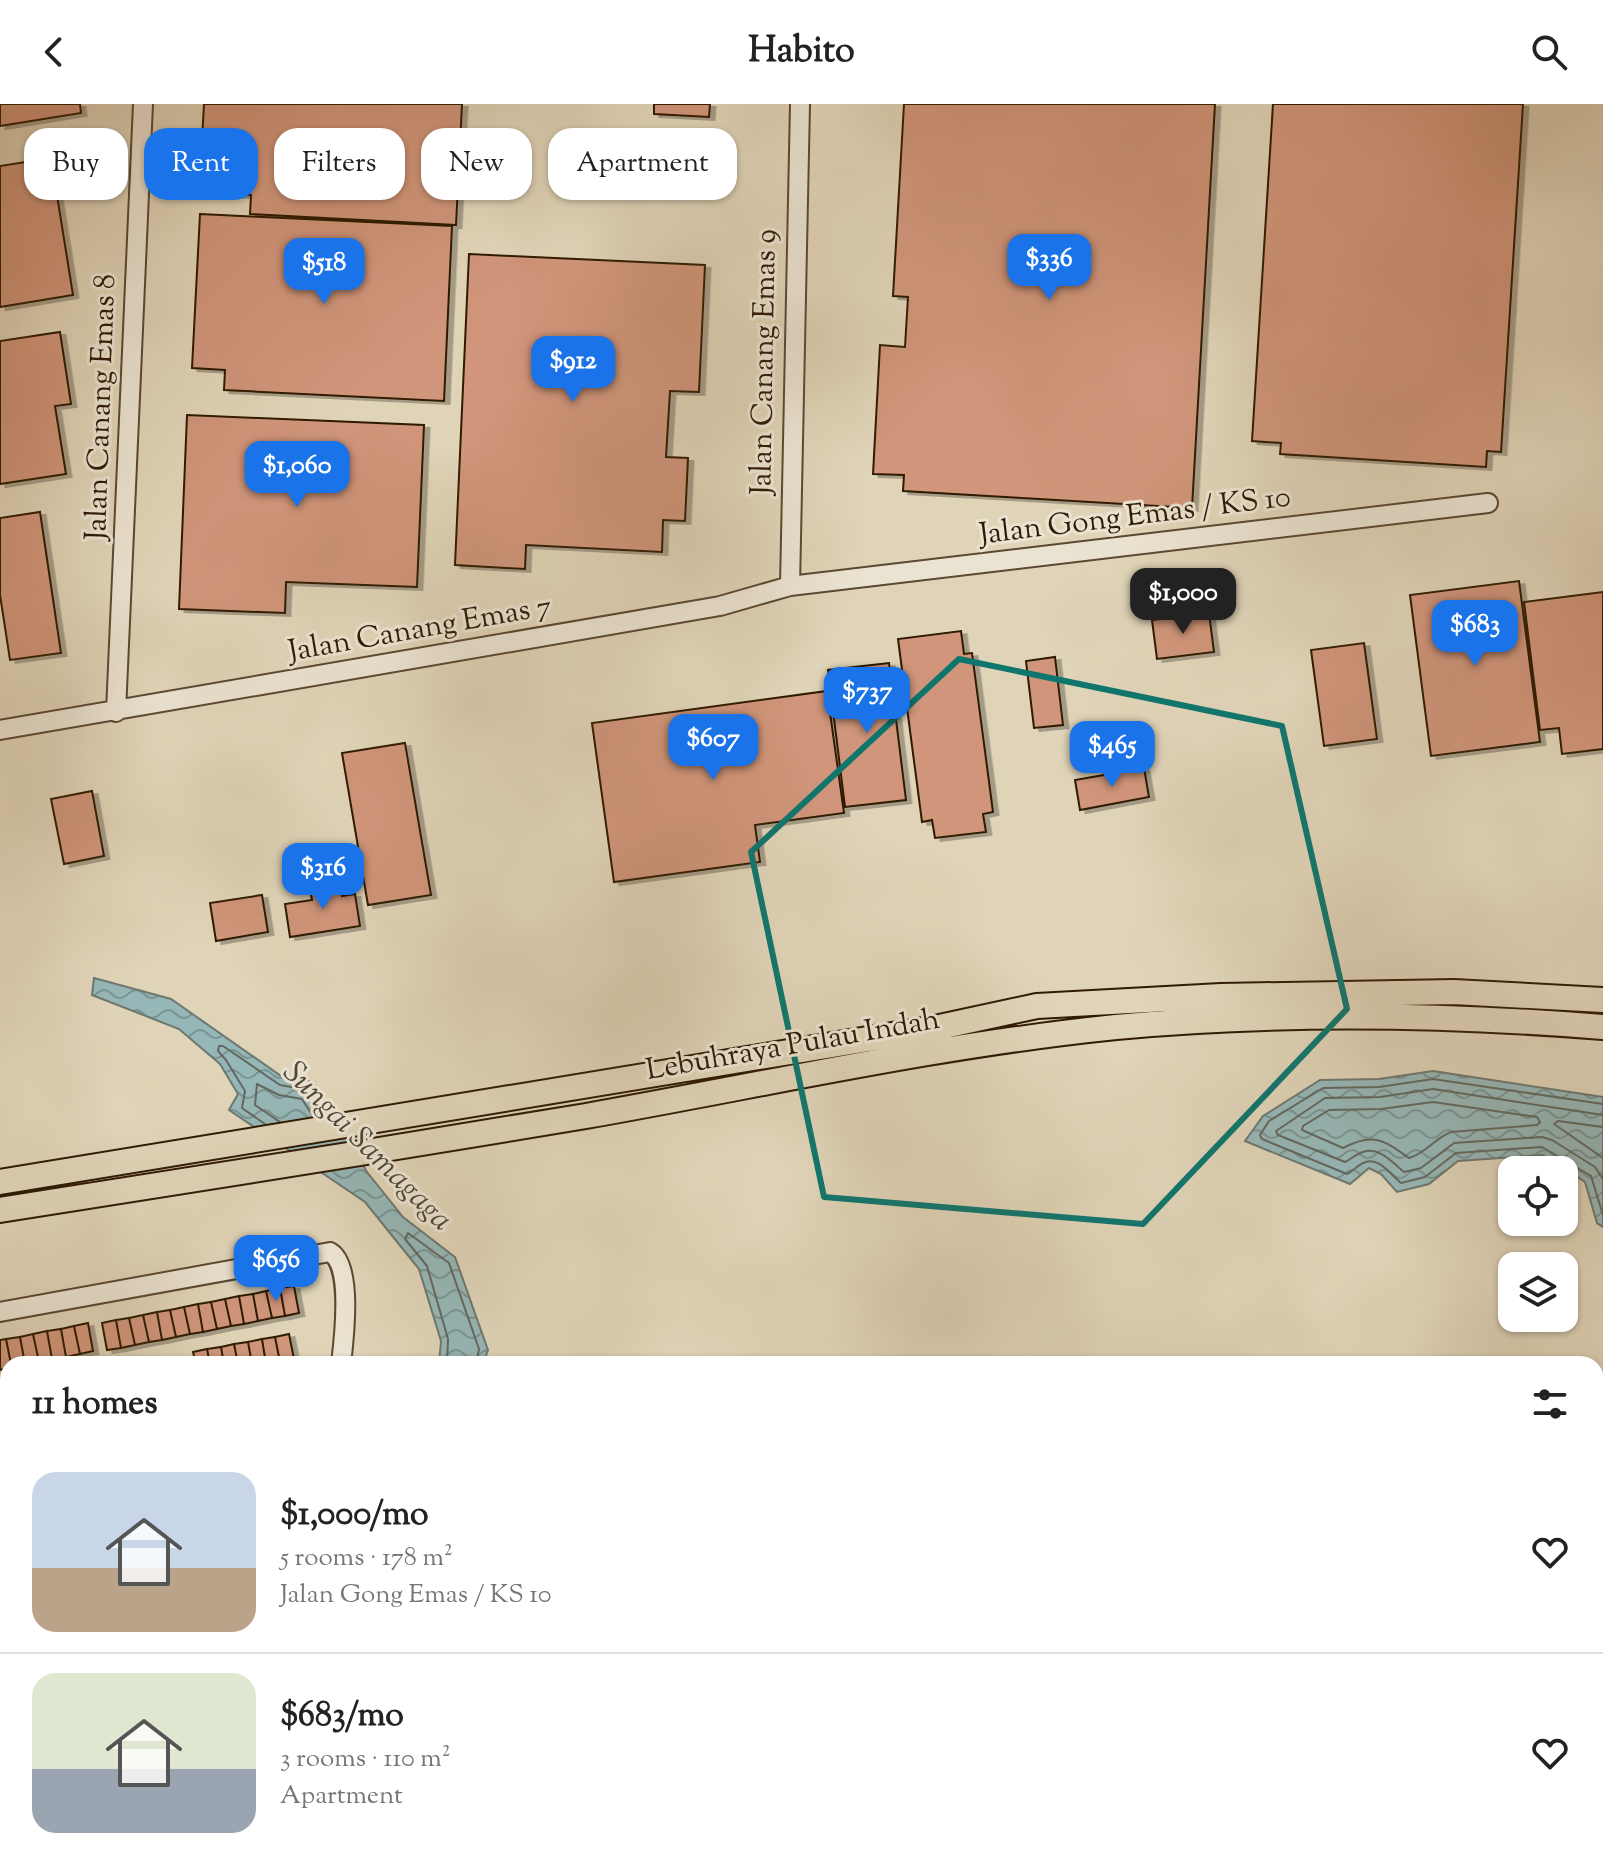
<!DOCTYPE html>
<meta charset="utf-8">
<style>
body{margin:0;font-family:"Sorts Mill Goudy",serif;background:#f2f2f2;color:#222;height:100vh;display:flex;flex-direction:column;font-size:30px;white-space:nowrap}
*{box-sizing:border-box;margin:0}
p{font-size:26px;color:#767676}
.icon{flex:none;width:44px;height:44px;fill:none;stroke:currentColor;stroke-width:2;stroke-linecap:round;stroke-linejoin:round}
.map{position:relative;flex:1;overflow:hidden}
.drawer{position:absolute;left:0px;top:1252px;width:1604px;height:514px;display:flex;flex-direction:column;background:#fff;border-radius:24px 24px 0 0;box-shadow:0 2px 6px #0004}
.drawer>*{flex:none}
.hud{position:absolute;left:24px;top:24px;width:800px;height:72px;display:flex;gap:16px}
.fabs{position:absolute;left:1498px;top:1052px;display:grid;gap:16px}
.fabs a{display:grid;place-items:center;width:80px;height:80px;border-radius:16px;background:#fff;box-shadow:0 2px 6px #0004;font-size:40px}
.price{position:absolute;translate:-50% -68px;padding:0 18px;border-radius:16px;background:#1a73e8;color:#fff;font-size:26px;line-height:52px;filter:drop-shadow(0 2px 4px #0008)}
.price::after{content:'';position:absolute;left:50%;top:48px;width:24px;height:18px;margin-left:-12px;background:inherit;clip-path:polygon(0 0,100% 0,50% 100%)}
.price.selected{background:#222;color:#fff}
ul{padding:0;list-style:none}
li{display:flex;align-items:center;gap:24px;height:200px;padding:0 32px}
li+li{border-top:2px solid #e0e0e0}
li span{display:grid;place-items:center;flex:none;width:224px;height:160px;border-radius:24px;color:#555}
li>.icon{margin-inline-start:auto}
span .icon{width:96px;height:96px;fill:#fffc;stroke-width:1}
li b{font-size:34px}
h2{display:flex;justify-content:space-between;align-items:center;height:96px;padding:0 32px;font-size:34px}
.tag{padding:0 28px;border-radius:24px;background:#fff;box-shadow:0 2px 6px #0004;font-size:28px;line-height:72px}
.tag.selected{background:#1a73e8;color:#fff}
header{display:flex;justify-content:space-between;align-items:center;height:104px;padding:0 32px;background:#fff;font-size:36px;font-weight:700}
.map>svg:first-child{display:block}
.water{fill:url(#water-waves);stroke:#6d7870;stroke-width:2}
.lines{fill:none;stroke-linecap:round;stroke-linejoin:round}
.shore{stroke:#62685e;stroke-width:2}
.building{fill:#d0957a;stroke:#2f1a05;stroke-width:2;filter:url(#shadow)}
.minor-casing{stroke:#5b4832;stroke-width:22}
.major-casing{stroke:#2f1a05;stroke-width:28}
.minor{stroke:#ebe3d1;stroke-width:18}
.major{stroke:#e0d4b8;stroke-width:24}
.rail{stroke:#2f1a05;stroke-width:5;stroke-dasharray:14 14;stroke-linecap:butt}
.marked{fill:none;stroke:#0f766e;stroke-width:6;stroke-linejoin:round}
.labels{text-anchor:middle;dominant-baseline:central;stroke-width:6;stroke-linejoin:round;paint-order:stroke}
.street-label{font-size:30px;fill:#2f1a05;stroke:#ebe3d1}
.water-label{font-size:32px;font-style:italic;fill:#4e493a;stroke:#ebe3d1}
</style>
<header><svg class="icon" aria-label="back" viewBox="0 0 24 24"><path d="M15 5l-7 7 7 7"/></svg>Habito<svg class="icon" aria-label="search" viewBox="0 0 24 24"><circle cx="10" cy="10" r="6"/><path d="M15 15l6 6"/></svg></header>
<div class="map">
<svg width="1603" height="1765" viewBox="0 0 1603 1765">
<defs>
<pattern id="water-waves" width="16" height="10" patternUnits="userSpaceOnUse" patternTransform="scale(2)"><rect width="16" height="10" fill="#96b7b7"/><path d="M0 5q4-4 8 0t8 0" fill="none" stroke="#7b9493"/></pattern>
<filter id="shadow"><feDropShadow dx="5.5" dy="3" stdDeviation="0" flood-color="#0004"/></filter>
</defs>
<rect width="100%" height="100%" fill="#e0d4b8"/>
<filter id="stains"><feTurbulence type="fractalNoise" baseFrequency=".0025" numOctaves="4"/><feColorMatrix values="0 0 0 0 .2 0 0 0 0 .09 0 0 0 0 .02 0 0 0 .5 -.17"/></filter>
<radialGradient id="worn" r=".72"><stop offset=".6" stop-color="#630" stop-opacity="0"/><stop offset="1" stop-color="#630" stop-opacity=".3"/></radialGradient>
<path class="water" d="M 94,874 L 171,895 L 284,974 L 313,978 L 367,1068 L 403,1113 L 455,1153 L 488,1246 L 483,1260 L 439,1260 L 441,1237 L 419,1165 L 365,1098 L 229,1006 L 238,990 L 220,960 L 179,925 L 92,891 Z
M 1433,967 L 1603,993 L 1603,1123 L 1597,1119 L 1585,1078 L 1543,1051 L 1458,1057 L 1429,1080 L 1397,1088 L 1381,1070 L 1369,1064 L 1350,1080 L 1245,1037 L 1263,1012 L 1320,976 L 1379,975 Z"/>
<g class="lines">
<path class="shore" d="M 1433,998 L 1537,1013 L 1540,1018 L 1537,1021 L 1451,1028 C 1435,1034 1425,1050 1409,1054 C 1384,1036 1373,1028 1343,1044 L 1302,1026 L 1303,1022 L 1329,1006 L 1381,1005 Z
M 1603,1000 L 1433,975 L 1379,983 L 1323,984 L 1269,1017 L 1260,1031 L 1262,1035 L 1347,1070 C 1353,1067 1357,1062 1363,1059 C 1378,1051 1391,1071 1401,1079 L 1425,1073 L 1456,1049 L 1542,1043 L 1591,1072 L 1603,1111
M 1603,1011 L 1433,985 L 1380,993 L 1325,994 L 1276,1027 L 1278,1031 L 1345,1058 C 1351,1055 1356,1050 1363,1048 C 1379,1042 1393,1059 1404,1068 L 1421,1064 L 1454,1039 L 1542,1033 L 1552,1036 L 1595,1063 L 1603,1075
M 280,1018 L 255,1001 L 257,980 L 279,991 L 302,995 L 313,1012
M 265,1020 L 242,1004 L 245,987 L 226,956 L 218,947 L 219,942 L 223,942 L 280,981 L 308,986 L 324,1011
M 1603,1023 L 1558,1017 L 1554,1020 L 1603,1054
M 447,1260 L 448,1235 L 427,1162 L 405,1135 L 408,1129 L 449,1159 L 479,1245 L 476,1260"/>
</g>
<path class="building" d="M 0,0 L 80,0 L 81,9 L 0,22 Z
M 204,0 L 462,0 L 456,121 L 250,110 L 251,91 L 199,89 Z
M 654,0 L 710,0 L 709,13 L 654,10 Z
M 904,0 L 1215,0 L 1192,404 L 903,387 L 904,371 L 873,370 L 880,241 L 905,243 L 908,193 L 893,192 Z
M 1273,0 L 1523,0 L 1501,348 L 1487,347 L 1486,363 L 1280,350 L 1281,339 L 1252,337 Z
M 51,54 L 73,191 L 0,203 L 0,62 Z
M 200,110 L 452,122 L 444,297 L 224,286 L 225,266 L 192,264 Z
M 469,150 L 705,161 L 699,288 L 670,287 L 666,353 L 688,354 L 685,417 L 663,416 L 662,448 L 526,441 L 525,465 L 455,461 Z
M 60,228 L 71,300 L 55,302 L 66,370 L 0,380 L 0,237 Z
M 187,311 L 424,321 L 417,483 L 286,478 L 285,509 L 179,505 Z
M 40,408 L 61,549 L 10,556 L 0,491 L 0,414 Z
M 1519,477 L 1540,638 L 1431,652 L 1410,491 Z
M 1603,488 L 1603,645 L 1562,650 L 1559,624 L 1540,626 L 1524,498 Z
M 1209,509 L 1214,548 L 1157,555 L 1152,516 Z
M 961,527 L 964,550 L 972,549 L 993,708 L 983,710 L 986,728 L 935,734 L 932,716 L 922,718 L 898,535 Z
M 1364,539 L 1377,635 L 1324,642 L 1311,546 Z
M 1055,553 L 1063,621 L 1034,624 L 1026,557 Z
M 889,559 L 906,696 L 845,703 L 828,566 Z
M 827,587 L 844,709 L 755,721 L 760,758 L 614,778 L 592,619 Z
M 405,639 L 431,791 L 368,801 L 342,649 Z
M 1144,664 L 1149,693 L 1080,706 L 1075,676 Z
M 92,687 L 104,752 L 64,760 L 51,695 Z
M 340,776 L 342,792 L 355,790 L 360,822 L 290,833 L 285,800 L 312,796 L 309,780 Z
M 262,791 L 268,828 L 216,837 L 210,799 Z
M 294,1182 L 299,1209 L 285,1212 L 280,1184 Z
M 280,1184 L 285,1212 L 272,1214 L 266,1187 Z
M 266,1187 L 272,1214 L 258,1217 L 253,1190 Z
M 253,1190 L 258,1217 L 244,1220 L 239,1192 Z
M 239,1192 L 244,1220 L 231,1222 L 225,1195 Z
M 225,1195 L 231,1222 L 217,1225 L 211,1198 Z
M 211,1198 L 217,1225 L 203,1228 L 198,1200 Z
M 198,1200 L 203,1228 L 190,1230 L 184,1203 Z
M 184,1203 L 190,1230 L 176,1233 L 170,1206 Z
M 170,1206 L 176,1233 L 162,1236 L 157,1208 Z
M 157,1208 L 162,1236 L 149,1238 L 143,1211 Z
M 143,1211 L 149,1238 L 135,1241 L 129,1214 Z
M 129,1214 L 135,1241 L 121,1244 L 116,1216 Z
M 116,1216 L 121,1244 L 107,1246 L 102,1219 Z
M 88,1219 L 93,1247 L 80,1250 L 74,1222 Z
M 74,1222 L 80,1250 L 66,1253 L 61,1225 Z
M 61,1225 L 66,1253 L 52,1255 L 47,1227 Z
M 47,1227 L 52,1255 L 39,1258 L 33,1230 Z
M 33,1230 L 39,1258 L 25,1260 L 20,1233 Z
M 289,1230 L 294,1255 L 280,1258 L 275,1233 Z
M 20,1233 L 25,1260 L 11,1260 L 6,1235 Z
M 275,1233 L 280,1258 L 266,1260 L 262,1235 Z
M 6,1235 L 11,1260 L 8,1260 L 8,1264 L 0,1266 L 0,1236 Z
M 262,1235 L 266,1260 L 252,1260 L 248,1238 Z
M 248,1238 L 252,1260 L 238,1260 L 234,1240 Z
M 234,1240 L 238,1260 L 224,1260 L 221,1243 Z
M 221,1243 L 224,1260 L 210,1260 L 207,1245 Z
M 207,1245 L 210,1260 L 196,1260 L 193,1248 Z
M 1597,1355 L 1603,1360 L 1603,1383 L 1596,1378 Z
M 3,1645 L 8,1645 L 8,1672 L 1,1671 Z
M 0,1734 L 8,1735 L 8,1761 L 0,1761 Z"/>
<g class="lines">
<g class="minor-casing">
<path id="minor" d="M 790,482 L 1488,399
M 116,608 L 143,0
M 0,626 L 720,502 L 790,482 L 800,0
M 0,1208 L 330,1148 C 353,1161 344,1235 341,1260
M 0,1345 L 8,1344
M 0,1567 L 8,1568
M 0,1705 L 8,1706
M 293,1765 L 294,1758"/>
</g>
<g class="major-casing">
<path id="major" d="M 0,1078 L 935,924 L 1037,902 L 1221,892 L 1454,888 L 1603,896
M 0,1106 C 195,1075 391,1045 586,1012 C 762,981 938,941 1116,923 C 1278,908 1440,910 1603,923"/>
</g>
<use href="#minor" class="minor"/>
<use href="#major" class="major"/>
<path class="rail" d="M 1596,1308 L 1603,1305
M 1178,1765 L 1182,1758"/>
</g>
<path class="marked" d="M 959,555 L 1282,622 L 1347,905 L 1143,1120 L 824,1093 L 751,748 Z"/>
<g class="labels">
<g class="street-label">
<text transform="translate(765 258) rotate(-89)">Jalan Canang Emas 9</text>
<text transform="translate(102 303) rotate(-88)">Jalan Canang Emas 8</text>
<text transform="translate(1135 413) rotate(-7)">Jalan Gong Emas / KS 10</text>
<text transform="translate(420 526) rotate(-10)">Jalan Canang Emas 7</text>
<text transform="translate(793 942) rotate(-10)">Lebuhraya Pulau Indah</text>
</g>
<g class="water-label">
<text transform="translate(367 1043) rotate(45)">Sungai Samagaga</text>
</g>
</g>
<rect width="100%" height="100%" filter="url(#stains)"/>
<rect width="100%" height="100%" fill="url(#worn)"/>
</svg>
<div class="fabs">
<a><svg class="icon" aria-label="locate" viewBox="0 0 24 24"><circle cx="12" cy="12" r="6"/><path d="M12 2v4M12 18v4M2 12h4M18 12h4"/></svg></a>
<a><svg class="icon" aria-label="layers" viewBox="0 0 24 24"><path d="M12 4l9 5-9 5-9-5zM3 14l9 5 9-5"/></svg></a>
</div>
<b class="price" style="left:1049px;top:198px">$336</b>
<b class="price" style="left:324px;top:202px">$518</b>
<b class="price" style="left:573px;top:300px">$912</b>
<b class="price" style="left:297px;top:405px">$1,060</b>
<b class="price selected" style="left:1183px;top:532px">$1,000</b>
<b class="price" style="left:1475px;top:564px">$683</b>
<b class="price" style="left:867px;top:631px">$737</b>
<b class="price" style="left:713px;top:678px">$607</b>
<b class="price" style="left:1112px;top:685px">$465</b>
<b class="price" style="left:323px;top:807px">$316</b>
<b class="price" style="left:276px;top:1199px">$656</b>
<div class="hud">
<a class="tag">Buy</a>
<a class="tag selected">Rent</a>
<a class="tag">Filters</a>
<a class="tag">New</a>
<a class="tag">Apartment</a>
</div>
<section class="drawer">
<h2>11 homes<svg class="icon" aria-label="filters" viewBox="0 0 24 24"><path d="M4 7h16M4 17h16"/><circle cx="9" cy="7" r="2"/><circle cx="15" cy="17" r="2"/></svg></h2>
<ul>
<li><span style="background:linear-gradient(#c9d6e8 60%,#b9a48a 0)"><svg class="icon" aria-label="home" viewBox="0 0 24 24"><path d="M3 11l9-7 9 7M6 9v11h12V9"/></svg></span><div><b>$1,000/mo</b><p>5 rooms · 178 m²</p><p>Jalan Gong Emas / KS 10</p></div><svg class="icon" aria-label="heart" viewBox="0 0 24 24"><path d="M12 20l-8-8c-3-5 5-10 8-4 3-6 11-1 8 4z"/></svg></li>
<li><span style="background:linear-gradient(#dfe7d0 60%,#9aa5b1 0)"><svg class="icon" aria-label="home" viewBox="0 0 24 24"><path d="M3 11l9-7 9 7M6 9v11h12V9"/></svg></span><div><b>$683/mo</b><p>3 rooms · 110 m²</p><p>Apartment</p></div><svg class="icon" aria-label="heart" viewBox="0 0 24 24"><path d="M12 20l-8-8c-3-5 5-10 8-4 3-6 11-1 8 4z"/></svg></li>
</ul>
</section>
</div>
